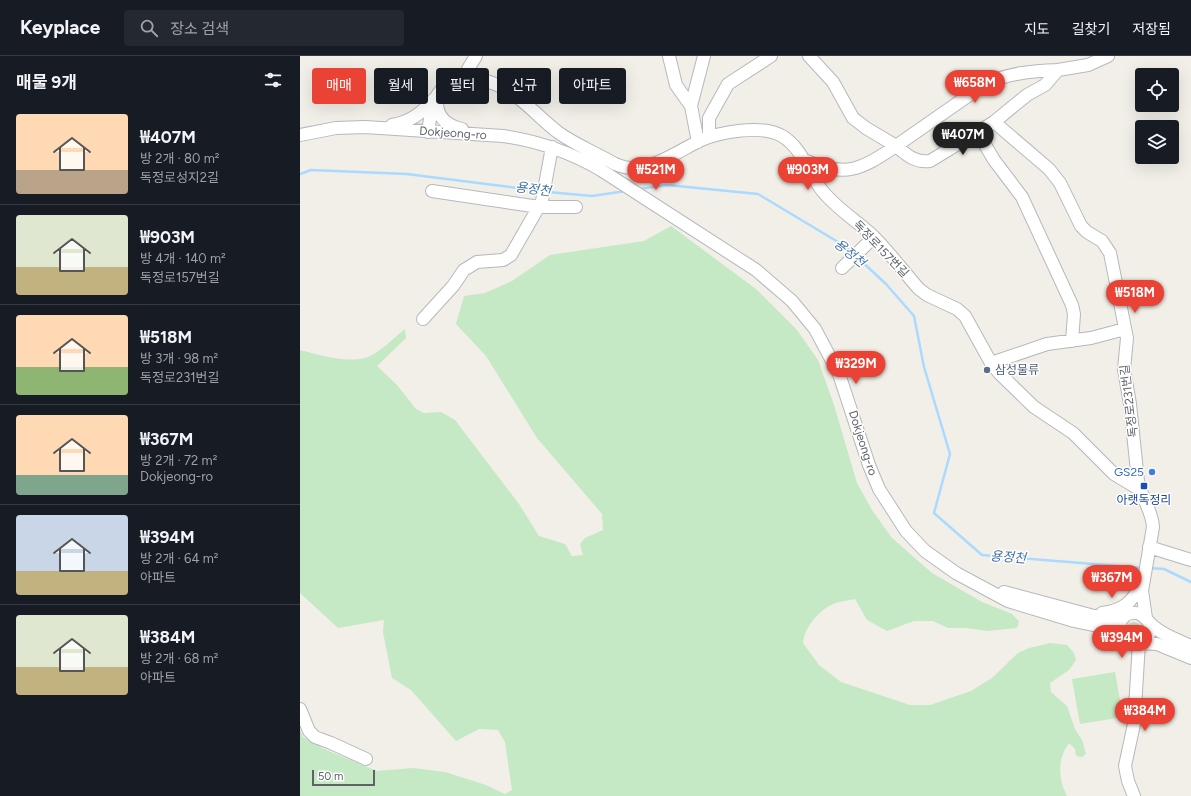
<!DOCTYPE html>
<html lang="ko">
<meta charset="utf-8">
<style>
body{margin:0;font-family:Figtree,"Noto Sans KR",sans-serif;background:#242831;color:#f1f3f6;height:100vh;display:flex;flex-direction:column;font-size:15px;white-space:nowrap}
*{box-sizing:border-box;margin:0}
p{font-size:13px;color:#9ea1a6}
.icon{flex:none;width:22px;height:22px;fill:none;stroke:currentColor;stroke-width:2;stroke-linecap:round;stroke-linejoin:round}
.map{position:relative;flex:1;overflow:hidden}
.drawer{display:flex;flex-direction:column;background:#171b24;width:300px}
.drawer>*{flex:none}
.hud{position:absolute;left:12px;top:12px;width:380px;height:36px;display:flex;gap:8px}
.fabs{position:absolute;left:835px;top:12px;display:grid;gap:8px}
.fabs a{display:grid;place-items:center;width:44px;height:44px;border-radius:4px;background:#171b24;box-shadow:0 4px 16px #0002;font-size:20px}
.scale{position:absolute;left:12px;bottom:10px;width:63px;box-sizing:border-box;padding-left:4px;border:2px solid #5f6368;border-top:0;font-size:11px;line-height:14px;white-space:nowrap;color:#5f6368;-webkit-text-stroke:3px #fff;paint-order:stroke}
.price{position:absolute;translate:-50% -34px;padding:0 9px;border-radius:14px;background:#ea4335;color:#fff;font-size:13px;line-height:26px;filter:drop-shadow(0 1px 2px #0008)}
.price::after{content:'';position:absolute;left:50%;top:24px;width:12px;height:9px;margin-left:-6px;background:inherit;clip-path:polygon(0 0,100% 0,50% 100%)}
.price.on{background:#222;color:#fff}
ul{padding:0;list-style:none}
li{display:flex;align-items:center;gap:12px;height:100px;padding:0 16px}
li+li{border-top:1px solid #363941}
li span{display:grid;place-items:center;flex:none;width:112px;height:80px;border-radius:4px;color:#555}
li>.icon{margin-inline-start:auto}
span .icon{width:48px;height:48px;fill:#fffc;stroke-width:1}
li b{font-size:17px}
h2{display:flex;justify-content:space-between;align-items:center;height:48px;padding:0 16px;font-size:17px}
.chip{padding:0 14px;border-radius:4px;background:#171b24;box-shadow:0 4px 16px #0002;font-size:14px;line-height:36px}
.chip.on{background:#ea4335;color:#fff}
header{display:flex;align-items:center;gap:24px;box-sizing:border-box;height:56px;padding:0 20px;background:#171b24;border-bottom:1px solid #363941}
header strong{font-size:19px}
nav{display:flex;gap:22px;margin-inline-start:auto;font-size:14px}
.search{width:280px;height:36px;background:#242831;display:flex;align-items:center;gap:10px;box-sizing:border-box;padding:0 14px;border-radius:4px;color:#9ea1a6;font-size:15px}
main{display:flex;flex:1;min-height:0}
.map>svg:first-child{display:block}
.green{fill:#c5e8c5}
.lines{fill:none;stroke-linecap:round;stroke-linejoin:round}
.stream{stroke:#aadaff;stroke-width:2.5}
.minor-casing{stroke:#b5b8bc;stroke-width:14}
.minor{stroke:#fff;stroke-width:12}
.service-dot{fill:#5c6f8a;stroke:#fff;stroke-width:1.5}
.shop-dot{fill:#3f7fe0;stroke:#fff;stroke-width:1.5}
.transit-dot{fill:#1a4fb4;stroke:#fff;stroke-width:1.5}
.labels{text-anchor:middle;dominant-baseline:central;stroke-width:3;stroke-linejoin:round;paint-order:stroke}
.street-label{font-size:12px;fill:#5f6368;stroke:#fff}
.service-label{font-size:12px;fill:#4e5e75;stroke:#fff;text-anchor:start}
.shop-label{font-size:12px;fill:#366cbe;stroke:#fff;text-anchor:end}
.transit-label{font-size:12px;fill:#164399;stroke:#fff}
.water-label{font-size:13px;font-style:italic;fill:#4174aa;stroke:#fff}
</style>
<header>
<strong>Keyplace</strong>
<div class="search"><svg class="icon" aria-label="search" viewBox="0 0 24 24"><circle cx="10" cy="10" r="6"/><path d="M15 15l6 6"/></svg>장소 검색</div>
<nav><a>지도</a><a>길찾기</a><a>저장됨</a></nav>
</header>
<main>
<section class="drawer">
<h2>매물 9개<svg class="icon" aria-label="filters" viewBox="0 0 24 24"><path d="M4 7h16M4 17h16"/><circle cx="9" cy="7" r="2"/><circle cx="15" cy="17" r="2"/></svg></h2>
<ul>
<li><span style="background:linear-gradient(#ffd9b3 70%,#b9a48a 0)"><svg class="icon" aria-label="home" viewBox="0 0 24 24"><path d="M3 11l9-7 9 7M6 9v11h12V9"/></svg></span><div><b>₩407M</b><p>방 2개 · 80 m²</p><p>독정로성지2길</p></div></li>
<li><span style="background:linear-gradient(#dfe7d0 65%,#c2b280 0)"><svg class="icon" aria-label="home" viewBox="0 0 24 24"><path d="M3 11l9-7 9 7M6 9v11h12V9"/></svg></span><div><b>₩903M</b><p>방 4개 · 140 m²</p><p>독정로157번길</p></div></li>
<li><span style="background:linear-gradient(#ffd9b3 65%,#8fb573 0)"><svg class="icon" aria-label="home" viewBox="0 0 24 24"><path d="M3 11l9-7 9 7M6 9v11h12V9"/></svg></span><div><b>₩518M</b><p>방 3개 · 98 m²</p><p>독정로231번길</p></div></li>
<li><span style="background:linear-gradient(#ffd9b3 75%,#7fa58c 0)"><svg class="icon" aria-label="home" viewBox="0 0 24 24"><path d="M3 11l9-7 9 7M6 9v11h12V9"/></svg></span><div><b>₩367M</b><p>방 2개 · 72 m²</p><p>Dokjeong-ro</p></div></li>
<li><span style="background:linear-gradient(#c9d6e8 70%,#c2b280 0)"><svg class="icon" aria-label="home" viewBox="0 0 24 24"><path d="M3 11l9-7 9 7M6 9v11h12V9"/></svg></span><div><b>₩394M</b><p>방 2개 · 64 m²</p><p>아파트</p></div></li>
<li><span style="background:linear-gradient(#dfe7d0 65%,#c2b280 0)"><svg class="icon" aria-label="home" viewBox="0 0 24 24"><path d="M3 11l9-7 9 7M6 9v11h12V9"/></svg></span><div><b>₩384M</b><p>방 2개 · 68 m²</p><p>아파트</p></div></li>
</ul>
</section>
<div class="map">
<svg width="891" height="740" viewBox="0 0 891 740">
<rect width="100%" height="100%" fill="#f1efe8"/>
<path class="green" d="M 371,170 L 456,233 L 497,274 L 518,304 L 534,349 L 557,427 L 572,454 L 592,482 L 632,517 L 682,546 L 712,558 L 719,565 L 717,572 L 687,575 L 667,572 L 648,572 L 633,565 L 614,565 L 587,575 L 567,564 L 555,543 C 550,544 544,545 539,546 C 521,551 505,569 503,587 L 519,609 L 541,626 L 610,649 L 630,649 L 671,635 L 692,622 L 718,597 L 729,592 L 750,587 L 767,589 L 774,597 L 776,604 L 769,614 L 750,627 L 751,636 L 767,650 L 775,673 L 782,684 L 786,698 L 782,701 L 776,700 L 775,693 L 769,687 C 757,703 758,722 767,740 L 0,740 L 0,674 L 3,681 L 24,693 L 77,715 L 113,712 L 145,716 L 186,729 L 205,738 L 212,734 L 205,686 L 198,674 L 179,673 L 156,685 L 111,634 L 92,622 L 83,576 L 84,564 L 38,572 L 0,537 L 0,294 C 20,299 47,308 68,301 C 80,296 95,281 105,273 L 106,282 L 77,310 L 97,329 L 116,353 L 124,357 L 141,356 L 155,364 L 219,448 L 239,480 L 265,488 L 272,500 L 283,499 L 280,488 L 285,482 L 303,474 L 302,458 L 237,382 L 186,300 L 156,268 L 164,240 L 185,237 L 212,225 L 250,199 L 344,185 Z
M827 573a7 7 0 1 1 14 0a7 7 0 1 1-14 0Z
M 815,616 L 823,661 L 780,668 L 772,623 Z"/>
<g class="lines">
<path class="stream" d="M 0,118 L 11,114 L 107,118 L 241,135
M 339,133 L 367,129 L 458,138 L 543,189 L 552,197
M 248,136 L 292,140 L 326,135
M 558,202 L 586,228 L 614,260 L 624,311 L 650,398 L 634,457 L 682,499 L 843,512
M 850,512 L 864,513 L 891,526"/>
<g class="minor-casing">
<path id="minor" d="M 369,0 L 376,29 L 391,50 L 398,86
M 509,0 L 533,26 L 553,62 L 566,72 L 596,90 L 685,28 C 709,17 732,15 758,14
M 166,22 L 168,13 L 176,0
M 137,44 C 136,61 147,70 162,73
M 391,50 L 404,0
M 694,66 L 749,113 L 760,127 L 781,170 L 787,176 L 802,185 L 810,197 L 827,282 L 824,313 L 830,348 L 838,425 C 841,441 852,454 853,471 L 842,535 L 846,562
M 92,69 C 110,66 122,57 134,43
M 128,76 C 130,64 131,48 138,38 C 156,10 197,25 217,41 C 232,52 244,66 259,77 C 276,89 296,97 315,108 C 320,110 326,112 332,112 C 353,113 381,94 399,85 C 419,76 462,68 482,80 C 504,93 509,121 525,138 C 539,154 558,166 573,180 C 589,196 604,216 619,233 L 627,239 L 657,253 L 665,260 L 691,307 L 699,317 L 734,351 L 773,377 L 814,418 L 839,433
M 678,77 L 694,104 L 722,141 L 772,249 L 774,258 L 772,285
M 0,79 L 36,72 L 65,71 L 203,80 C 238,85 270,96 301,114 L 456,214 L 492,245 L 515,273 L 539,318 L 569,409 L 579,433 L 606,475 L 625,495 L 656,517 L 708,545 L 774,565 L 812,573 L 819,576
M 409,81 L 409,62 L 428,28 L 471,0
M 504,104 C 547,122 560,114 596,90 C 607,99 615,107 630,105 L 694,66 L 727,39 L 745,29 L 758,14 L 788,9 L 808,0
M 132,135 L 239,151 L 276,151
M 542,212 L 574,181
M 123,263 L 153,230 L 164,214 L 177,206 L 203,204 L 211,199 L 242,145 L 252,91
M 691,307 L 747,288 L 791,282 L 825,273
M 849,491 L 891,504
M 704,536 L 794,560 L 805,562 L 823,562
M 802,557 C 823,554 832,547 841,528
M 849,566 C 856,598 809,592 820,567 C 821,562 826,558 831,557 C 842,555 846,564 853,570 C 864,580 878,584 891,590
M 0,653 L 9,675 L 15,681 L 31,687 L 66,703
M 834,740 L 828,725 L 825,710 L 834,668 L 839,587 L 857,588 L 891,602"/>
</g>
<use href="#minor" class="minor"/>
</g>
<circle class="service-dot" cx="687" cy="314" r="4"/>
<circle class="shop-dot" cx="852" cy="416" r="4"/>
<rect class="transit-dot" x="840" y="426" width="8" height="8" rx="2"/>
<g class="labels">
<g class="street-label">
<text transform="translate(153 77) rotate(4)">Dokjeong-ro</text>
<text transform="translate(581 193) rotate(46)">독정로157번길</text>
<text transform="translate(829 345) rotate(-97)">독정로231번길</text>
<text transform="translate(563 387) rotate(72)">Dokjeong-ro</text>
</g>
<g class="service-label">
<text x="695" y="314">삼성물류</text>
</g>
<g class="shop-label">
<text x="844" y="416">GS25</text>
</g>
<g class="transit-label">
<text x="844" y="444">아랫독정리</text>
</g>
<g class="water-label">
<text transform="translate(233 133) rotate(7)">용정천</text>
<text transform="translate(550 197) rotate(39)">용정천</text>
<text transform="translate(708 501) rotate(4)">용정천</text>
</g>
</g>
</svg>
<div class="fabs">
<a><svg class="icon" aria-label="locate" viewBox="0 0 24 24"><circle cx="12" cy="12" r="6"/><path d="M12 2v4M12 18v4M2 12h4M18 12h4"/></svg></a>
<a><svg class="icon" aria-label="layers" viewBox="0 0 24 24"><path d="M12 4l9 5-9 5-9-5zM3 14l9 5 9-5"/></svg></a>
</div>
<div class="scale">50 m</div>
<b class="price" style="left:675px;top:48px">₩658M</b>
<b class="price on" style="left:663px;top:100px">₩407M</b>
<b class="price" style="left:356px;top:135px">₩521M</b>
<b class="price" style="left:508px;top:135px">₩903M</b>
<b class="price" style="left:835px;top:258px">₩518M</b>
<b class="price" style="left:556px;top:329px">₩329M</b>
<b class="price" style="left:812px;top:543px">₩367M</b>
<b class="price" style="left:822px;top:603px">₩394M</b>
<b class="price" style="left:845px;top:676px">₩384M</b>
<div class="hud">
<a class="chip on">매매</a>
<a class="chip">월세</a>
<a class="chip">필터</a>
<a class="chip">신규</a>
<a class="chip">아파트</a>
</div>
</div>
</main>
